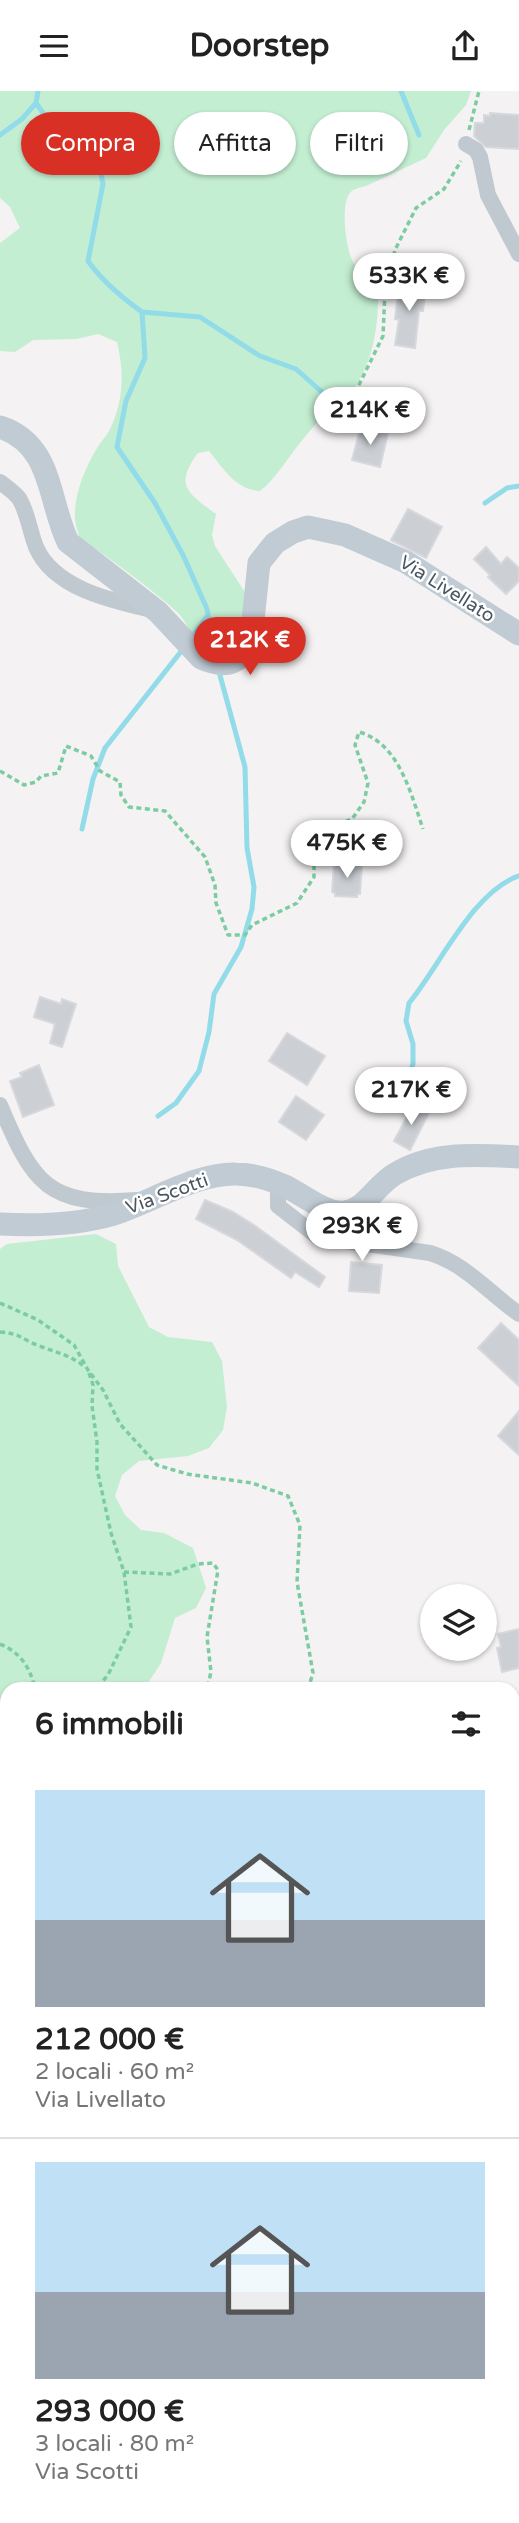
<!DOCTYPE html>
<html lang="it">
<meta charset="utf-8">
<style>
body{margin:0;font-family:"Varela Round",sans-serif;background:#f6f6f6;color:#222;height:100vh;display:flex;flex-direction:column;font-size:26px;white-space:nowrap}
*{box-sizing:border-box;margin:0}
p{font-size:23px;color:#767676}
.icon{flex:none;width:38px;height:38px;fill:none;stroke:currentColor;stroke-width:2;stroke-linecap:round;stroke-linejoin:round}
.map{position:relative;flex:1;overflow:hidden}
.sheet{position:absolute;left:0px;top:1591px;width:520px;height:842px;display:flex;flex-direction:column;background:#fff;border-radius:21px 21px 0 0;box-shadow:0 2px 5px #0004}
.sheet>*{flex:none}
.guide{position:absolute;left:21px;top:21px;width:478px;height:63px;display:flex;gap:14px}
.tools{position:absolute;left:420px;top:1493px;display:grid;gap:14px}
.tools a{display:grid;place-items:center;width:77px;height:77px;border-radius:50%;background:#fff;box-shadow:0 2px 5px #0004;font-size:35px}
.price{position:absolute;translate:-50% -60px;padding:0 16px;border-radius:24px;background:#fff;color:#222;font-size:23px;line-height:46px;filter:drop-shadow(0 2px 4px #0008)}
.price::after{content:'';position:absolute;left:50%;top:42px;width:21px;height:16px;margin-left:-10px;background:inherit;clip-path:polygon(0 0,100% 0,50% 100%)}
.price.active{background:#d93025;color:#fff}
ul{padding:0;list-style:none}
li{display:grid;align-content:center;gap:14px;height:371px;padding:0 35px}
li+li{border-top:2px solid #e0e0e0}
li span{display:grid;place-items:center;height:217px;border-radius:0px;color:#555}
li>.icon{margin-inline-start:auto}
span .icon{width:126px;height:126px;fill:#fffc;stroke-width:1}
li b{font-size:30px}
h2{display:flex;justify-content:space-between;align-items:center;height:84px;padding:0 35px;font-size:30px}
.pill{padding:0 24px;border-radius:32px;background:#fff;box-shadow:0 2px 5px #0004;font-size:24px;line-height:63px}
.pill.active{background:#d93025;color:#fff}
header{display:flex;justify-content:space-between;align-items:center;height:91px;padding:0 35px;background:#fff;font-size:32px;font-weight:700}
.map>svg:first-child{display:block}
.green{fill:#c3eed2}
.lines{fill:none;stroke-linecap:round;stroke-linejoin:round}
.stream{stroke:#92dbe9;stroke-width:5}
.building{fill:#cccfd4;stroke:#d6d8dd;stroke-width:2}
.path{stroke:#7ccca1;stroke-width:3.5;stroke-dasharray:5 3.5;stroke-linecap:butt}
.street{stroke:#c0c9d0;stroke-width:16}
.secondary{stroke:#c0cbd4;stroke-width:23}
.labels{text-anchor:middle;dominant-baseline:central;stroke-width:5;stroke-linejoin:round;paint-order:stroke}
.street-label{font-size:19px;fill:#4a565f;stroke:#fff}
</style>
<header><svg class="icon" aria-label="menu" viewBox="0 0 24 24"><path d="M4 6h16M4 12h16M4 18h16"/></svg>Doorstep<svg class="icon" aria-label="share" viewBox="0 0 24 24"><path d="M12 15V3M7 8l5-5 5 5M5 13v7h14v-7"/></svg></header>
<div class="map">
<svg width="519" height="2432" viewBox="0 0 519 2432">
<rect width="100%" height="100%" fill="#f4f2f2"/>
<path class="green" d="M 0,0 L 471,0 L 466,14 L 444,39 L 426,67 L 366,95 C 358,97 351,98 348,105 C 341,119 346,160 354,173 C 363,187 379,193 378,212 C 377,248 369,284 343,311 C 336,318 325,323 318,331 C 313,336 308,342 304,347 C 290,363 276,388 260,400 C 236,399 223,377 209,360 L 198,362 C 173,395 189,403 216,423 L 212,444 L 215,455 L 246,503 C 245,521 241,542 230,557 C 218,559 210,555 199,549 C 188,542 186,528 176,520 C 145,493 113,470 80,447 C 78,441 75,433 75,426 C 74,404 85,377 96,359 C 100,351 108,344 111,336 C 124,308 124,280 117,251 L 98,243 L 76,248 L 33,249 L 15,261 L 0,260 L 0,152 L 20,137 L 10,116 L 0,107 Z
M 96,1143 L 116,1153 L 118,1175 L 149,1236 L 168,1246 L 212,1251 L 222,1270 L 227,1316 L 223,1339 L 209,1357 L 188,1365 L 139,1370 L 122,1384 L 115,1405 L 125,1424 L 141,1439 L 164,1442 L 193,1457 L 206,1497 L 196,1517 L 175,1527 L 161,1572 L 144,1598 L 7,1598 L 7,2426 L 513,2426 L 513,2117 L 519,2107 L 519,2432 L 0,2432 L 0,1158 L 7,1153 Z"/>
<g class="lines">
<path class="stream" d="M 38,0 L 36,12 L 53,36 L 71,43 L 98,67 L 103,93 L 88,170 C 103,191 121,206 142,221 L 145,267 L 126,310 L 117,356 L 155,412 L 184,466 L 207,518 L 216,567
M 401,0 L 419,44
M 0,44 L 22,28 L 36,12
M 142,221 L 200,226 L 260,265 L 296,278 L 332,310
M 485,412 L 507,397 L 519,395
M 191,547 L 208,524
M 82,738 L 93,688 L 105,657 L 183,558
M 400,1008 L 413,973 L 413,953 L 406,930 L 409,912 C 439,876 474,799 519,785
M 158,1025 L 176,1012 L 199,980 L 209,941 L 214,903 L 241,856 L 252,818 L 254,796 L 247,757 L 245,676 L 218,577
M 513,1761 L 519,1764
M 513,1916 L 519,1916
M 513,2166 L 519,2164
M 263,2432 L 268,2426"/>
</g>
<path class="building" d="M 490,22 L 519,24 L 519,58 L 486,56 L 474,45 L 475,32 L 484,32 L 484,24 L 490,25 Z
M 399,192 L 426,195 L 423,220 L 419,220 L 415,257 L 395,254 L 399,229 L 395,228 Z
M 361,335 L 388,342 L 380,376 L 352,369 Z
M 408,418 L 442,436 L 426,467 L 391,449 Z
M 486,456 L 501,473 L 507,466 L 519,477 L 519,490 L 506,503 L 488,486 L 490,484 L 474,468 Z
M 334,773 L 362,774 L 360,803 L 357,803 L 357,806 L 335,805 L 335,802 L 332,801 Z
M 40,906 L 61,913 L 62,908 L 76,913 L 62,956 L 50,952 L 55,933 L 34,926 Z
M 287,942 L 325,965 L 307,994 L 269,970 Z
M 39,974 L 54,1014 L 23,1026 L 10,990 L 22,986 L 20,982 Z
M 296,1005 L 324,1024 L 306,1049 L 279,1031 Z
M 413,1014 L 429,1022 L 410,1059 L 394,1050 Z
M 205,1109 L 233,1121 L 254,1134 L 325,1186 L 319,1196 L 295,1181 L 291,1187 L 237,1149 L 196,1128 Z
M 351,1171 L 382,1174 L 379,1202 L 349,1200 Z
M 501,1232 L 519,1249 L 519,1295 L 478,1257 Z
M 519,1320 L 519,1364 L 498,1345 Z
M 519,1538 L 519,1577 L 502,1581 L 497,1557 L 501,1556 L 498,1543 Z"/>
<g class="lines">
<path class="path" d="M 469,39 L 479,0
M 350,318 L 352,308 L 383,245 L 385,200 L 395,159 L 416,117 L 444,98 L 461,70
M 0,680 L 24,694 L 36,691 L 41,685 L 58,682 L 66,655 L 91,665 L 100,680 L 120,691 L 121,704 L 129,716 L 165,720 L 205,766 L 215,794 L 216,812 L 228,844 L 245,844 L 252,834 L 297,812 L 314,786 L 314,764 L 317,742 L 352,728 L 364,711 L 368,692 L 355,654 L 359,641 C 399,652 411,703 423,738
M 0,1212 L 38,1229 L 74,1254 L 88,1279 L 103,1299 L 120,1333 L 157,1374 L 187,1383 L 252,1392 L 288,1405 L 300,1434 L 297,1491 L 313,1582 L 308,1598
M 0,1241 C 22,1243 19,1247 37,1254 C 54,1261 71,1264 85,1276
M 89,1282 L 93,1294 L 92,1315 L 97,1351 L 97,1378 L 111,1442 L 124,1481 L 131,1536 L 108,1584 L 96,1598
M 124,1481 L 170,1483 L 198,1473 L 213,1472 L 218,1479 L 207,1546 L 211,1581 L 207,1598
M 0,1553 C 21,1562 30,1576 35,1598
M 0,1773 L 7,1758
M 513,2080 L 519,2076
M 513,2363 L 519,2369
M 232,2426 L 236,2432"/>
<path class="street" d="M 466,53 L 476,59 L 480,66 L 488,104 L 519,163
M 0,391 C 6,396 16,402 20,409 C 28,423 30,441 36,456 C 54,498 113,510 152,519
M 0,1014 C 33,1092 47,1116 137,1109
M 286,1096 L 278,1102 L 278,1115 L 318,1146 L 430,1162 C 466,1173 489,1202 519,1223
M 513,1739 L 519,1738"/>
<path class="secondary" d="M 0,336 C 53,353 48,410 68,451 L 158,521 L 201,567 C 226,578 241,574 251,548 L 259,472 L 275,452 L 293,441 L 308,436 L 345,444 L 406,471 L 519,543
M 0,1133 C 37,1135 75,1134 111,1124 C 150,1112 195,1082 236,1083 C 253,1083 272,1089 287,1096 C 303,1104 327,1124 345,1121 C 366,1118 377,1093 395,1083 C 433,1060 477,1064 519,1066"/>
</g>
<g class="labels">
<g class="street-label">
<text transform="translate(447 498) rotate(32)">Via Livellato</text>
<text transform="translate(167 1103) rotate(-20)">Via Scotti</text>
</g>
</g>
</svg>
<div class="tools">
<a><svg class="icon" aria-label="layers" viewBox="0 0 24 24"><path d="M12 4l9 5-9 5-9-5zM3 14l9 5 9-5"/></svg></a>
</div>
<b class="price" style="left:409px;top:222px">533K €</b>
<b class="price" style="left:370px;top:356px">214K €</b>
<b class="price active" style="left:250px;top:586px">212K €</b>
<b class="price" style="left:347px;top:789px">475K €</b>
<b class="price" style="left:411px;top:1036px">217K €</b>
<b class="price" style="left:362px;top:1172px">293K €</b>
<div class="guide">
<a class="pill active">Compra</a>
<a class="pill">Affitta</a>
<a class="pill">Filtri</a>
</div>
<section class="sheet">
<h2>6 immobili<svg class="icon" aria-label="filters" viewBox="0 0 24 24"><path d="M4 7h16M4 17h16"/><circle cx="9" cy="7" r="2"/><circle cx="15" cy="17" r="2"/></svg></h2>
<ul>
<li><span style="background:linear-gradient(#bfe0f5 60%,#9aa5b1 0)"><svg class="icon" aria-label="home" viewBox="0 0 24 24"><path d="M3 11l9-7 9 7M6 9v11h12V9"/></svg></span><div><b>212 000 €</b><p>2 locali · 60 m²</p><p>Via Livellato</p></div></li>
<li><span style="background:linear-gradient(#bfe0f5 60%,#9aa5b1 0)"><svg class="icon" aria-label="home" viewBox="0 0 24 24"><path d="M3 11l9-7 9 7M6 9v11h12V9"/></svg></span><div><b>293 000 €</b><p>3 locali · 80 m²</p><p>Via Scotti</p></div></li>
</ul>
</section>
</div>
